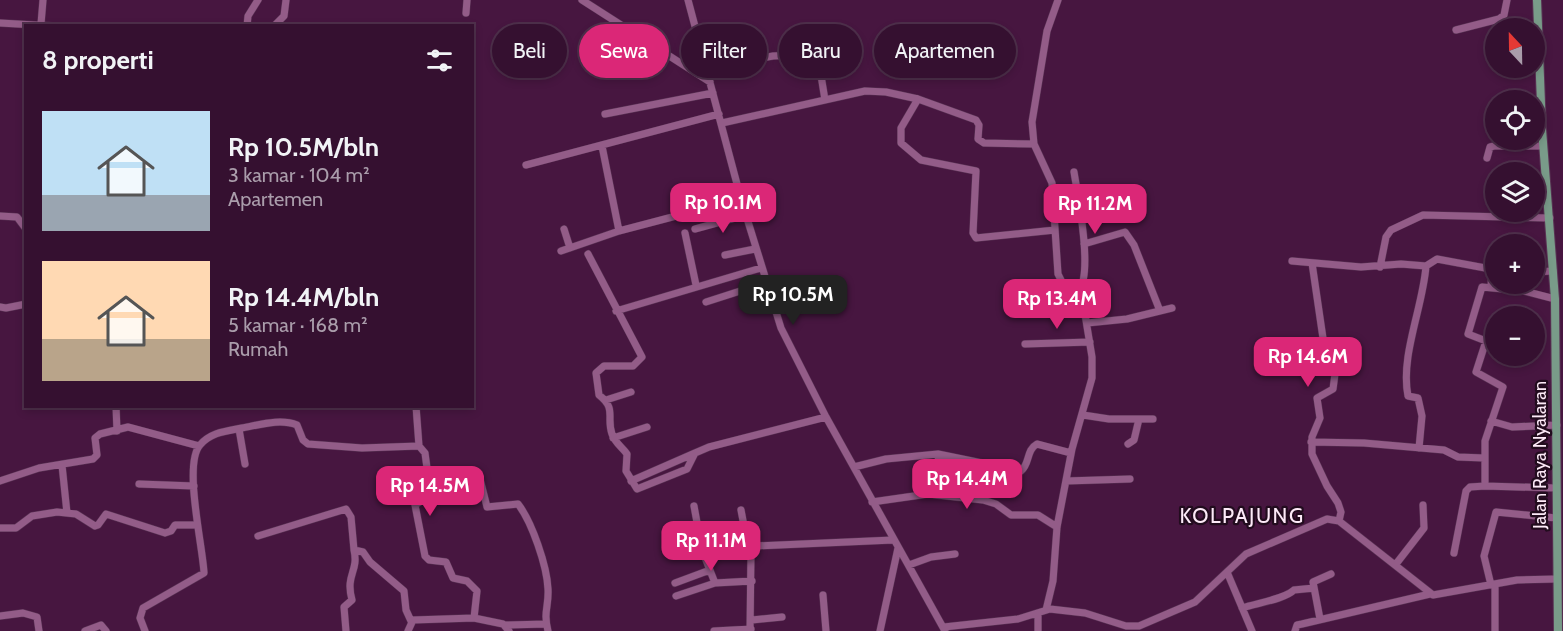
<!DOCTYPE html>
<html lang="id">
<meta charset="utf-8">
<style>
body{margin:0;font-family:Cabin,sans-serif;background:#3d1938;color:#f1f3f6;height:100vh;display:flex;flex-direction:column;font-size:22px;white-space:nowrap}
*{box-sizing:border-box;margin:0}
p{font-size:20px;color:#aa9dab}
.icon{flex:none;width:33px;height:33px;fill:none;stroke:currentColor;stroke-width:2;stroke-linecap:round;stroke-linejoin:round}
.map{position:relative;flex:1;overflow:hidden}
.side{position:absolute;left:24px;top:24px;width:450px;height:384px;display:flex;flex-direction:column;background:#351030;border-radius:0px;box-shadow:0 3px 9px #0003,0 0 0 2px #4f304c}
.side>*{flex:none}
.hud{position:absolute;left:492px;top:24px;width:570px;height:54px;display:flex;gap:12px}
.needle{width:39px;rotate:338deg}
.tools{position:absolute;left:1485px;top:18px;display:grid;gap:12px}
.tools a{display:grid;place-items:center;width:60px;height:60px;border-radius:50%;background:#351030;box-shadow:0 3px 9px #0003,0 0 0 2px #4f304c;font-size:30px}
.price{position:absolute;translate:-50% -51px;padding:0 14px;border-radius:12px;background:#db2777;color:#fff;font-size:20px;line-height:39px;filter:drop-shadow(0 2px 3px #0008)}
.price::after{content:'';position:absolute;left:50%;top:36px;width:18px;height:14px;margin-left:-9px;background:inherit;clip-path:polygon(0 0,100% 0,50% 100%)}
.price.active{background:#222;color:#fff}
ul{padding:0;list-style:none}
li{display:flex;align-items:center;gap:18px;height:150px;padding:0 18px}
li span{display:grid;place-items:center;flex:none;width:168px;height:120px;border-radius:0px;color:#555}
li>.icon{margin-inline-start:auto}
span .icon{width:72px;height:72px;fill:#fffc;stroke-width:1}
li b{font-size:26px}
h2{display:flex;justify-content:space-between;align-items:center;height:72px;padding:0 18px;font-size:26px}
.chip{padding:0 21px;border-radius:27px;background:#351030;box-shadow:0 3px 9px #0003,0 0 0 2px #4f304c;font-size:21px;line-height:54px}
.chip.active{background:#db2777;color:#fff}
.map>svg:first-child{display:block}
.lines{fill:none;stroke-linecap:round;stroke-linejoin:round}
.minor-casing{stroke:#593354;stroke-width:8}
.major-casing{stroke:#593354;stroke-width:10}
.minor{stroke:#935c88;stroke-width:7}
.major{stroke:#799b89;stroke-width:8}
.labels{text-anchor:middle;dominant-baseline:central;stroke-width:4.5;stroke-linejoin:round;paint-order:stroke}
.street-label{font-size:18px;fill:#fdeaf8;stroke:#220c1e}
.quarter-label{font-size:21px;letter-spacing:1.5px;fill:#fdeaf8;stroke:#220c1e}
</style>
<div class="map">
<svg width="1563" height="631" viewBox="0 0 1563 631">
<rect width="100%" height="100%" fill="#471640"/>
<g class="lines">
<g class="minor-casing">
<path id="minor" d="M 582,0 L 710,82
M 688,0 L 741,199 L 781,328 L 826,417 L 945,631
M 466,13 L 467,0
M 0,23 L 53,26
M 41,24 L 43,0
M 247,26 L 248,16 L 258,0
M 274,26 L 284,16 L 286,0
M 1456,30 L 1499,19 L 1504,15 L 1507,0
M 631,32 L 638,66
M 706,68 L 773,56 L 815,54 L 818,57 L 825,100
M 918,99 L 901,128 L 901,143 L 921,160 L 976,171 L 973,233 L 976,238 L 1055,230
M 605,114 L 713,93
M 722,123 L 865,91 L 886,92 L 918,99 L 976,120 L 979,125 L 978,139 L 984,143 L 1034,144
M 602,146 L 619,231
M 1487,158 L 1490,147 L 1494,146 L 1543,146
M 526,165 L 719,114
M 1074,172 C 1078,197 1093,271 1079,291
M 0,216 L 17,217 L 26,229
M 564,229 L 570,248
M 695,229 L 746,215
M 685,233 L 696,285
M 1084,244 L 1125,232 L 1134,245 L 1160,311
M 561,251 L 619,231 L 741,199
M 588,254 L 642,357 L 633,366 L 604,366 L 596,373 L 599,395 C 617,409 606,417 612,434 C 615,443 622,447 627,454 L 626,471 L 637,489 L 687,469 L 695,453 L 709,447 L 826,417
M 725,255 L 755,249
M 1292,261 L 1361,267 L 1401,264 L 1426,266
M 1312,263 L 1324,345 L 1337,359 L 1333,389 L 1317,398 L 1320,418 L 1312,437 L 1312,454 L 1327,486 L 1338,503 L 1341,512 L 1339,521
M 1380,267 L 1386,237 L 1391,230 L 1423,215 L 1550,218
M 1534,272 L 1553,271
M 1491,287 L 1492,269
M 1555,299 L 1524,291 L 1482,287 L 1468,334 L 1486,341 L 1476,372 L 1503,387 L 1485,441 L 1485,486 L 1556,488
M 706,302 L 765,283
M 0,307 L 6,308 L 26,304
M 616,311 L 761,268
M 1087,323 L 1127,319 L 1172,308
M 1025,344 L 1090,342
M 606,400 L 631,392
M 116,406 L 117,431
M 1083,415 L 1109,419 L 1153,419
M 1491,421 L 1512,427 L 1557,425
M 239,429 L 245,464
M 613,438 L 647,427
M 1311,442 L 1364,443 L 1444,450 L 1458,457 L 1484,458
M 1128,444 L 1134,440 L 1139,419
M 1419,448 L 1422,416 L 1418,398 L 1408,396 C 1400,356 1423,307 1426,266 L 1437,259 L 1496,270
M 938,454 L 941,494
M 62,465 L 67,513
M 854,467 L 886,459 L 938,454 L 1021,471 C 1030,464 1026,450 1037,444 L 1071,453
M 0,481 L 39,468 L 93,459 L 97,455 L 95,438 L 100,434 L 128,427 L 199,446
M 631,481 L 695,453
M 1066,481 L 1130,479
M 139,484 L 194,486
M 410,487 L 415,505
M 395,492 L 452,474 L 480,479 L 487,507 L 518,504 C 532,522 547,566 548,589 C 549,607 543,611 548,631
M 872,502 L 928,494 L 983,500 L 996,504 L 1011,515 L 1038,515 L 1057,527
M 694,506 L 702,550 L 715,583
M 741,510 L 747,542 L 753,548
M 0,528 L 16,528 L 32,516 L 57,512 L 76,514 L 95,526 L 98,525 L 106,514 L 165,533 L 171,531 L 175,525 L 197,525
M 667,531 L 674,555 L 702,550
M 258,536 L 346,509 L 351,517 L 354,550 L 363,552 L 370,562 L 404,591 L 406,610 L 411,621
M 1454,553 L 1466,491 L 1470,487 L 1485,486
M 1396,564 L 1424,528 L 1423,505
M 909,565 L 931,557 L 955,554
M 1227,572 L 1252,631
M 675,583 L 710,570
M 1495,584 L 1495,631
M 1491,585 L 1484,556 L 1496,512 L 1556,518
M 823,595 L 826,631
M 676,596 L 715,583 L 752,581
M 1242,608 C 1257,603 1285,599 1294,590 L 1314,588
M 1046,610 L 1053,581 L 1057,527 L 1072,449 L 1092,378 L 1092,357 L 1082,296 L 1076,288 L 1062,282 L 1058,274 L 1052,183 L 1034,144 L 1032,122 L 1047,31 L 1058,0
M 1038,613 L 1038,631
M 0,616 L 23,613 L 37,617 L 39,631
M 474,618 L 503,624 L 509,631
M 1320,619 L 1313,582 L 1331,574
M 752,620 L 782,617
M 506,625 L 546,624
M 944,627 L 1018,619 L 1050,609 L 1085,613 L 1126,626 L 1139,626 L 1195,602 L 1246,554 L 1327,519 L 1339,521 L 1433,595 L 1517,580 L 1556,579
M 85,631 L 101,625 L 106,631
M 145,631 L 140,618 L 143,608 L 204,573 C 203,547 183,464 200,445 C 211,432 227,431 242,428 C 259,425 280,418 297,425 L 303,440 L 308,444 L 362,448 L 419,446
M 346,631 L 344,607 L 352,600 C 345,574 359,572 354,550
M 408,631 L 413,620 L 474,618 L 477,591 L 467,581 L 453,578 L 446,562 L 429,560 L 425,556 L 415,505 L 426,498 L 429,483 L 425,453 L 419,446 L 416,406
M 714,631 L 751,629
M 750,631 L 751,553 L 755,546 L 893,540
M 880,631 L 898,548
M 1295,631 L 1297,625 L 1302,624 L 1430,594"/>
</g>
<g class="major-casing">
<path id="major" d="M 1537,0 L 1542,129 L 1555,299 L 1558,631"/>
</g>
<use href="#minor" class="minor"/>
<use href="#major" class="major"/>
</g>
<g class="labels">
<g class="street-label">
<text transform="translate(1540 455) rotate(-90)">Jalan Raya Nyalaran</text>
</g>
<g class="quarter-label">
<text x="1242" y="515">KOLPAJUNG</text>
</g>
</g>
</svg>
<div class="tools">
<a><svg class="needle" viewBox="-14 -14 28 28"><path d="M0-13l5 13h-10z" fill="#e53935"/><path d="M0 13l5-13h-10z" fill="#aa9dab"/></svg></a>
<a><svg class="icon" aria-label="locate" viewBox="0 0 24 24"><circle cx="12" cy="12" r="6"/><path d="M12 2v4M12 18v4M2 12h4M18 12h4"/></svg></a>
<a><svg class="icon" aria-label="layers" viewBox="0 0 24 24"><path d="M12 4l9 5-9 5-9-5zM3 14l9 5 9-5"/></svg></a>
<a>+</a>
<a>−</a>
</div>
<b class="price" style="left:723px;top:234px">Rp 10.1M</b>
<b class="price" style="left:1095px;top:235px">Rp 11.2M</b>
<b class="price active" style="left:793px;top:326px">Rp 10.5M</b>
<b class="price" style="left:1057px;top:330px">Rp 13.4M</b>
<b class="price" style="left:1308px;top:388px">Rp 14.6M</b>
<b class="price" style="left:967px;top:510px">Rp 14.4M</b>
<b class="price" style="left:430px;top:517px">Rp 14.5M</b>
<b class="price" style="left:711px;top:572px">Rp 11.1M</b>
<div class="hud">
<a class="chip">Beli</a>
<a class="chip active">Sewa</a>
<a class="chip">Filter</a>
<a class="chip">Baru</a>
<a class="chip">Apartemen</a>
</div>
<section class="side">
<h2>8 properti<svg class="icon" aria-label="filters" viewBox="0 0 24 24"><path d="M4 7h16M4 17h16"/><circle cx="9" cy="7" r="2"/><circle cx="15" cy="17" r="2"/></svg></h2>
<ul>
<li><span style="background:linear-gradient(#bfe0f5 70%,#9aa5b1 0)"><svg class="icon" aria-label="home" viewBox="0 0 24 24"><path d="M3 11l9-7 9 7M6 9v11h12V9"/></svg></span><div><b>Rp 10.5M/bln</b><p>3 kamar · 104 m²</p><p>Apartemen</p></div></li>
<li><span style="background:linear-gradient(#ffd9b3 65%,#b9a48a 0)"><svg class="icon" aria-label="home" viewBox="0 0 24 24"><path d="M3 11l9-7 9 7M6 9v11h12V9"/></svg></span><div><b>Rp 14.4M/bln</b><p>5 kamar · 168 m²</p><p>Rumah</p></div></li>
</ul>
</section>
</div>
